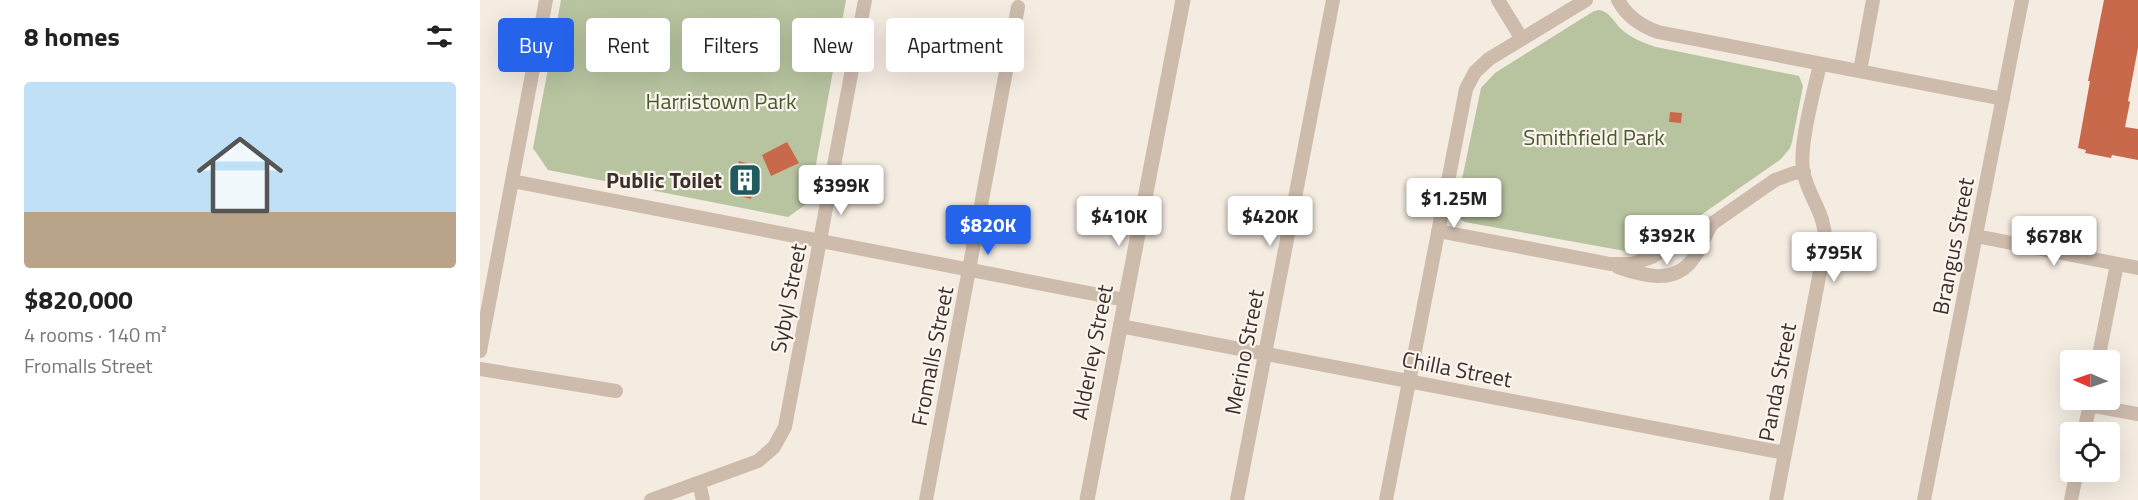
<!DOCTYPE html>
<meta charset="utf-8">
<style>
body{margin:0;font-family:"Titillium Web",sans-serif;background:#f6f6f6;color:#222;height:100vh;display:flex;flex-direction:column;font-size:22px;white-space:nowrap}
*{box-sizing:border-box;margin:0}
p{font-size:20px;color:#767676}
.icon{flex:none;width:33px;height:33px;fill:none;stroke:currentColor;stroke-width:2;stroke-linecap:round;stroke-linejoin:round}
.map{position:relative;flex:1;overflow:hidden}
.panel{display:flex;flex-direction:column;background:#fff;width:480px}
.panel>*{flex:none}
.banner{position:absolute;left:18px;top:18px;width:570px;height:54px;display:flex;gap:12px}
.needle{width:39px;rotate:272deg}
.fabs{position:absolute;left:1580px;top:350px;display:grid;gap:12px}
.fabs a{display:grid;place-items:center;width:60px;height:60px;border-radius:6px;background:#fff;box-shadow:0 6px 24px #0002;font-size:30px}
.price{position:absolute;translate:-50% -51px;padding:0 14px;border-radius:6px;background:#fff;color:#222;font-size:20px;line-height:39px;filter:drop-shadow(0 2px 3px #0008)}
.price::after{content:'';position:absolute;left:50%;top:36px;width:18px;height:14px;margin-left:-9px;background:inherit;clip-path:polygon(0 0,100% 0,50% 100%)}
.price.selected{background:#2563eb;color:#fff}
ul{padding:0;list-style:none}
li{display:grid;align-content:center;gap:12px;height:318px;padding:0 24px}
li span{display:grid;place-items:center;height:186px;border-radius:6px;color:#555}
li>.icon{margin-inline-start:auto}
span .icon{width:108px;height:108px;fill:#fffc;stroke-width:1}
li b{font-size:26px}
h2{display:flex;justify-content:space-between;align-items:center;height:72px;padding:0 24px;font-size:26px}
.chip{padding:0 21px;border-radius:6px;background:#fff;box-shadow:0 6px 24px #0002;font-size:21px;line-height:54px}
.chip.selected{background:#2563eb;color:#fff}
main{display:flex;flex:1;min-height:0}
.map>svg:first-child{display:block}
.green{fill:#b8c4a0}
.building{fill:#c8694b}
.lines{fill:none;stroke-linecap:round;stroke-linejoin:round}
.minor{stroke:#cdbbac;stroke-width:14}
.tertiary{stroke:#cdbbac;stroke-width:15}
.labels{text-anchor:middle;dominant-baseline:central;stroke-width:4.5;stroke-linejoin:round;paint-order:stroke}
.park-label{font-size:22px;fill:#4a5a2e;stroke:#fbf5ee}
.poi-label{font-size:22px;font-weight:bold;fill:#3b302b;stroke:#fbf5ee;text-anchor:end}
.street-label{font-size:22px;fill:#3b302b;stroke:#fbf5ee}
</style>
<main>
<section class="panel">
<h2>8 homes<svg class="icon" aria-label="filters" viewBox="0 0 24 24"><path d="M4 7h16M4 17h16"/><circle cx="9" cy="7" r="2"/><circle cx="15" cy="17" r="2"/></svg></h2>
<ul>
<li><span style="background:linear-gradient(#bfe0f5 70%,#b9a48a 0)"><svg class="icon" aria-label="home" viewBox="0 0 24 24"><path d="M3 11l9-7 9 7M6 9v11h12V9"/></svg></span><div><b>$820,000</b><p>4 rooms · 140 m²</p><p>Fromalls Street</p></div></li>
</ul>
</section>
<div class="map">
<svg width="1658" height="500" viewBox="0 0 1658 500">
<rect width="100%" height="100%" fill="#f4ebe1"/>
<path class="green" d="M 81,0 L 366,0 L 329,202 L 308,217 L 68,170 L 53,148 Z
M 1119,10 C 1130,12 1134,22 1141,29 C 1151,38 1164,43 1176,47 L 1319,76 L 1323,86 L 1312,142 L 1310,148 L 1301,159 L 1178,245 L 1156,253 L 985,222 L 980,219 L 976,208 L 1001,88 L 1015,73 L 1114,11 Z"/>
<path class="building" d="M 1624,0 L 1658,0 L 1658,48 L 1648,101 L 1650,102 L 1645,127 L 1658,129 L 1658,160 L 1632,155 L 1631,158 L 1605,153 L 1606,150 L 1598,148 L 1610,81 L 1608,81 Z
M 1190,112 L 1202,113 L 1201,123 L 1189,122 Z
M 307,142 L 319,163 L 291,176 L 282,155 Z
M 259,161 L 279,167 L 271,199 L 252,194 Z"/>
<g class="lines">
<path class="minor" d="M 1018,0 L 1042,39
M 1138,0 C 1147,17 1161,26 1178,32 L 1523,99
M 1380,71 L 1393,0
M 32,181 L 645,300
M 958,231 L 1130,264 L 1152,264 L 1172,257 L 1212,232 L 1233,223 L 1295,180 L 1314,173 L 1324,172
M 1496,236 L 1658,268
M 1138,267 C 1165,276 1196,286 1215,256 C 1223,245 1225,233 1233,223
M 640,326 L 1305,453
M 0,351 L 66,0
M 1618,360 L 1637,264
M 0,369 L 136,391
M 1609,405 L 1658,414
M 1604,432 L 1611,399
M 219,483 L 223,500
M 171,500 L 278,461 L 294,447 L 305,427 L 385,0
M 446,500 L 538,7
M 757,500 L 853,0
M 906,500 L 986,89 L 995,72 L 1009,59 L 1106,0
M 1296,500 L 1345,246 C 1347,212 1328,199 1323,170 C 1319,144 1334,92 1340,64
M 1444,500 L 1542,0
M 1591,500 L 1597,471"/>
<path class="tertiary" d="M 607,500 L 703,0"/>
</g>
<defs>
<g id="building-square" transform="scale(1.725)"><rect x="-9" y="-9" width="18" height="18" rx="4" fill="#1f5a5e" stroke="#fbf5ee"/><path d="M-4-6H4V6H1V3H-1V6H-4ZM-2.5-4.3h1.7v1.8h-1.7ZM.8-4.3h1.7v1.8H.8ZM-2.5-1h1.7V.8h-1.7ZM.8-1h1.7V.8H.8Z" fill="#fff"/></g>
</defs>
<g fill-rule="evenodd">
<use href="#building-square" x="265" y="180"/>
</g>
<g class="labels">
<g class="park-label">
<text x="241" y="101">Harristown Park</text>
<text x="1114" y="137">Smithfield Park</text>
</g>
<g class="poi-label">
<text x="242" y="180">Public Toilet</text>
</g>
<g class="street-label">
<text transform="translate(1473 246) rotate(-79)">Brangus Street</text>
<text transform="translate(308 298) rotate(-79)">Sybyl Street</text>
<text transform="translate(612 352) rotate(-79)">Alderley Street</text>
<text transform="translate(764 352) rotate(-79)">Merino Street</text>
<text transform="translate(452 356) rotate(-79)">Fromalls Street</text>
<text transform="translate(977 369) rotate(11)">Chilla Street</text>
<text transform="translate(1297 382) rotate(-79)">Panda Street</text>
</g>
</g>
</svg>
<div class="fabs">
<a><svg class="needle" viewBox="-14 -14 28 28"><path d="M0-13l5 13h-10z" fill="#e53935"/><path d="M0 13l5-13h-10z" fill="#767676"/></svg></a>
<a><svg class="icon" aria-label="locate" viewBox="0 0 24 24"><circle cx="12" cy="12" r="6"/><path d="M12 2v4M12 18v4M2 12h4M18 12h4"/></svg></a>
</div>
<b class="price" style="left:361px;top:216px">$399K</b>
<b class="price" style="left:974px;top:229px">$1.25M</b>
<b class="price" style="left:639px;top:247px">$410K</b>
<b class="price" style="left:790px;top:247px">$420K</b>
<b class="price selected" style="left:508px;top:256px">$820K</b>
<b class="price" style="left:1187px;top:266px">$392K</b>
<b class="price" style="left:1574px;top:267px">$678K</b>
<b class="price" style="left:1354px;top:283px">$795K</b>
<div class="banner">
<a class="chip selected">Buy</a>
<a class="chip">Rent</a>
<a class="chip">Filters</a>
<a class="chip">New</a>
<a class="chip">Apartment</a>
</div>
</div>
</main>
